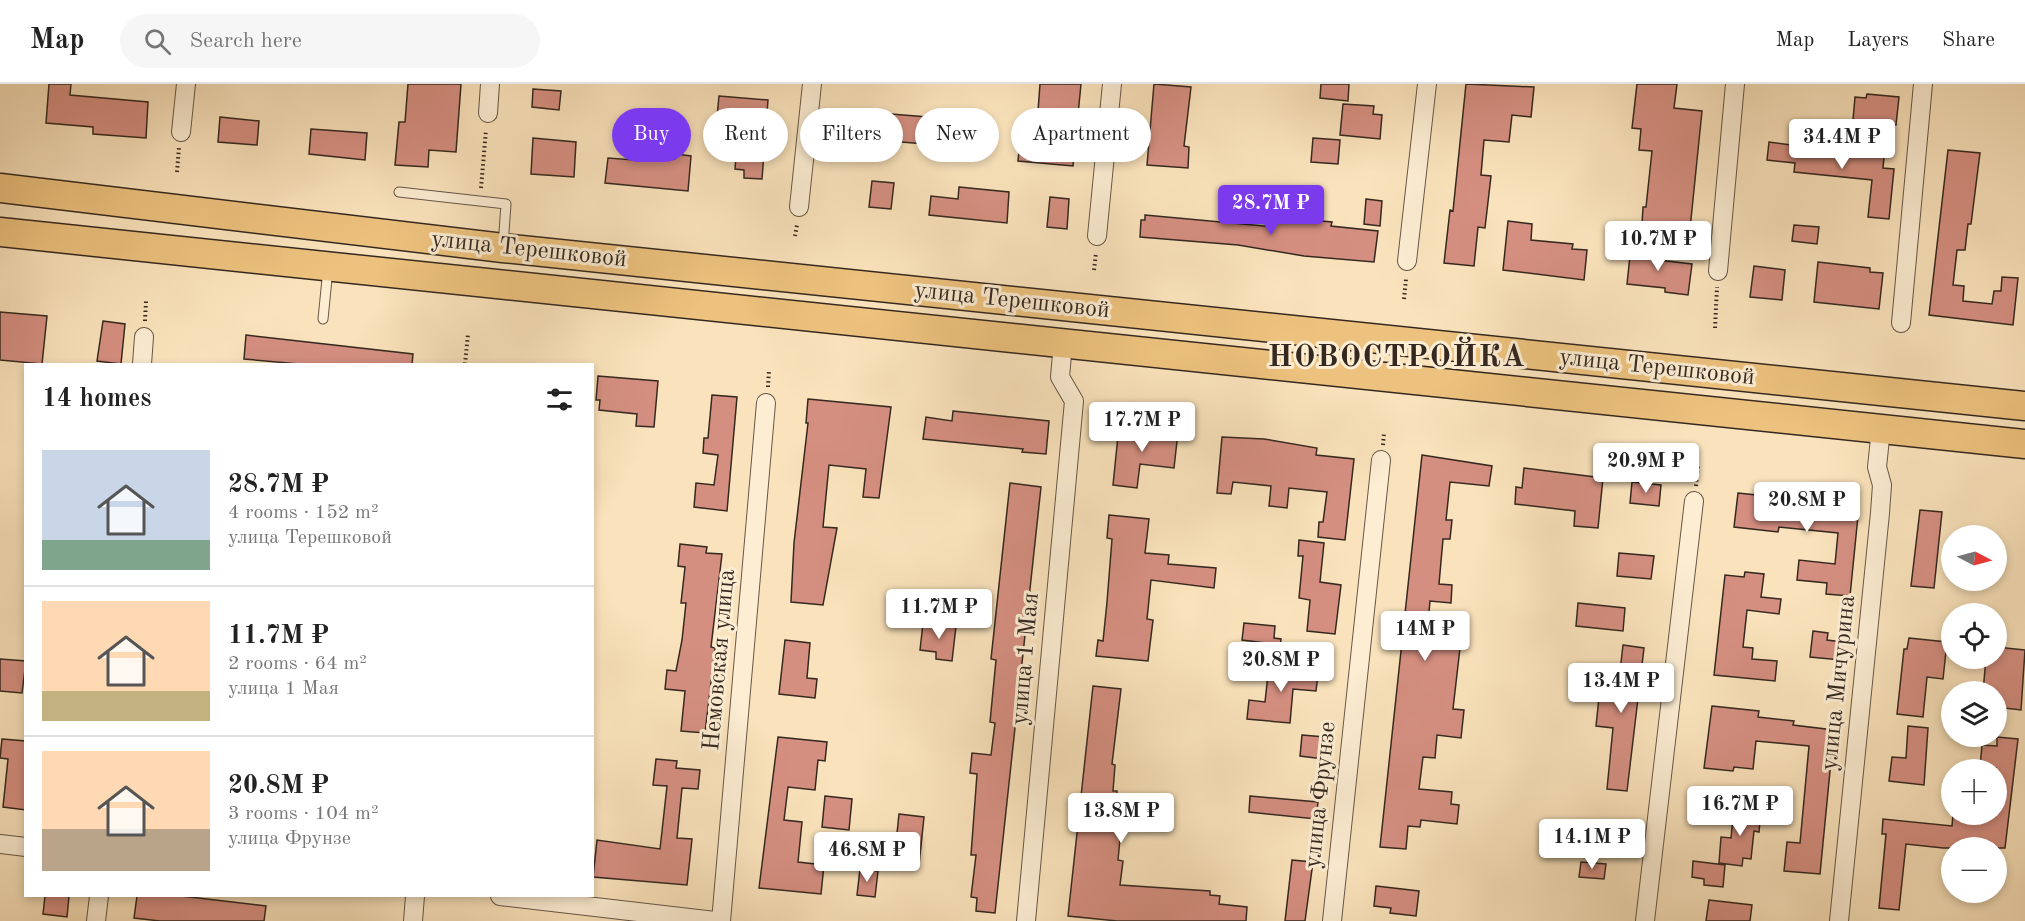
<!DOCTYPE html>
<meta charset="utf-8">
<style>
body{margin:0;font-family:"Old Standard TT",serif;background:#f6f6f6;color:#222;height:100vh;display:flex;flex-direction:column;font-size:22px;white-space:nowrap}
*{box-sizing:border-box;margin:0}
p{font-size:20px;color:#767676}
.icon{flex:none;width:33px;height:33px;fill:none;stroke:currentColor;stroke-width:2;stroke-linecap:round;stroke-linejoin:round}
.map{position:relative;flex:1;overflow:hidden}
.details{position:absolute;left:24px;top:279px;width:570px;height:534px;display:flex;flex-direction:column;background:#fff;border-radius:0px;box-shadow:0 3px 9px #0003}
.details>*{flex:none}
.hud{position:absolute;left:612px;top:24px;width:570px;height:54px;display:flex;gap:12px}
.needle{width:39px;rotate:96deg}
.controls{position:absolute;left:1941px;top:441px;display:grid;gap:12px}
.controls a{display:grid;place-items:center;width:66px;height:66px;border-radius:50%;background:#fff;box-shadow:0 3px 9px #0003;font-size:30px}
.price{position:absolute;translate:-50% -51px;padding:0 14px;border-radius:6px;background:#fff;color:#222;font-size:20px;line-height:39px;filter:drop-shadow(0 2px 3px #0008)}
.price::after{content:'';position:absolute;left:50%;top:36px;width:18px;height:14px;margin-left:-9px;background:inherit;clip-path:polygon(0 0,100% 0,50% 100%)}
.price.selected{background:#7c3aed;color:#fff}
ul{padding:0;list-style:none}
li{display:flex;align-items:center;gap:18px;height:150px;padding:0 18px}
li+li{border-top:2px solid #e0e0e0}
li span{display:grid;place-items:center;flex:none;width:168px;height:120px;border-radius:0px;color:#555}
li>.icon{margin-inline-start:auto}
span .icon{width:72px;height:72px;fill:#fffc;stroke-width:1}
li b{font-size:26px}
h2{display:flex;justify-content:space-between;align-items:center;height:72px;padding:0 18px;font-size:26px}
.chip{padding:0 21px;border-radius:27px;background:#fff;box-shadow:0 3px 9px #0003;font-size:21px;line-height:54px}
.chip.selected{background:#7c3aed;color:#fff}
header{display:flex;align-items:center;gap:36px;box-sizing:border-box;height:84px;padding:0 30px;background:#fff;border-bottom:2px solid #e0e0e0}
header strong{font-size:28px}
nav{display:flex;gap:33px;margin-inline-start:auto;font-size:21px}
.search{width:420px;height:54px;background:#f6f6f6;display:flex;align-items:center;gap:15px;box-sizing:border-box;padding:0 21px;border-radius:33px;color:#767676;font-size:22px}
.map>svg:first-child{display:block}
.building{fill:#d58f81;stroke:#352820;stroke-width:1.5}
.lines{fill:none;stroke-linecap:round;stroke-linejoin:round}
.lane-casing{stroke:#665747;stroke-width:11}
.street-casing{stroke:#665747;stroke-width:20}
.primary-casing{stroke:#352820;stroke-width:31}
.path{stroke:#352820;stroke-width:4;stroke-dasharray:1.5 3;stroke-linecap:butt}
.lane{stroke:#fcedd3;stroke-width:9}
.street{stroke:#fcedd3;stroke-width:18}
.primary{stroke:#edc27e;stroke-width:28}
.labels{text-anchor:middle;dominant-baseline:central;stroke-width:6;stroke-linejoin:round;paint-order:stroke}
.street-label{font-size:24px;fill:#352820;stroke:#fcedd3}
.district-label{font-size:30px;font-weight:bold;letter-spacing:1.5px;fill:#352820;stroke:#fcedd3}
</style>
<header>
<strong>Map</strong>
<div class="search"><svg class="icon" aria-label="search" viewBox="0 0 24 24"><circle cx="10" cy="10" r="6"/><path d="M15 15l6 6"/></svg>Search here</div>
<nav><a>Map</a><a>Layers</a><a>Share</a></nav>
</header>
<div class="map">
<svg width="2025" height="837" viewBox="0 0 2025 837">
<rect width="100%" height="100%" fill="#fae3bc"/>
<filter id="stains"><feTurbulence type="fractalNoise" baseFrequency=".00333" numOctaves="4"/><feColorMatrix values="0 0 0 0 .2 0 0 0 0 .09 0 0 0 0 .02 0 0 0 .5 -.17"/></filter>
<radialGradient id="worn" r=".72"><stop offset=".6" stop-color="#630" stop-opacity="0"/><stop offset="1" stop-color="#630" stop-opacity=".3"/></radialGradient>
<path class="building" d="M 49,0 L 71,0 L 70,11 L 148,18 L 146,54 L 93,50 L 93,43 L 46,39 Z
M 408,0 L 461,0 L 456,68 L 429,66 L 428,83 L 395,81 L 399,38 L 405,38 Z
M 1040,0 L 1081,0 L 1073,82 L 1018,77 L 1021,47 L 1031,48 L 1033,26 L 1038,27 Z
M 1154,0 L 1191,3 L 1184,62 L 1189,63 L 1188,84 L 1147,81 Z
M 1321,0 L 1349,0 L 1348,17 L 1320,14 Z
M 1466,0 L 1534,3 L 1531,33 L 1512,31 L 1509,58 L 1484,56 L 1481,91 L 1491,92 L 1485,144 L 1478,143 L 1474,182 L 1444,179 L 1450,126 L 1453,127 Z
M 1637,0 L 1677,0 L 1674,24 L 1702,27 L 1690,145 L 1642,140 L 1643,123 L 1646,123 L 1652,67 L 1639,66 L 1641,45 L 1632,44 Z
M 533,5 L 561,7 L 559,26 L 532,23 Z
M 1867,10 L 1899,13 L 1896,41 L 1853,36 L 1855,13 L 1866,14 Z
M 719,12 L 768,16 L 762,95 L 744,94 L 744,86 L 735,85 L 738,45 L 716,43 Z
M 1343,20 L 1374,22 L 1373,30 L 1382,31 L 1380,55 L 1340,51 Z
M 891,30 L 940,34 L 938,61 L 889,57 Z
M 220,33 L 259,37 L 257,61 L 218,58 Z
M 311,45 L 367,49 L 365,76 L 309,70 Z
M 533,54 L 576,58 L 574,93 L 531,90 Z
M 1313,54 L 1340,56 L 1338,80 L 1311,78 Z
M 833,57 L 871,60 L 870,76 L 832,72 Z
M 1769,58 L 1884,73 L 1883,84 L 1894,85 L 1889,135 L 1868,133 L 1872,96 L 1794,88 L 1795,79 L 1767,76 Z
M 1948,66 L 1980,69 L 1971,140 L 1968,140 L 1965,166 L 1957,166 L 1953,201 L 1964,202 L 1963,217 L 1992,220 L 1994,207 L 2001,207 L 2002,193 L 2018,194 L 2013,241 L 1929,231 Z
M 676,70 L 691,72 L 688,107 L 605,99 L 608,74 L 648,77 L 649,73 L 675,75 Z
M 872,97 L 894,99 L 891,125 L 869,123 Z
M 959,103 L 1009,108 L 1007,139 L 929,131 L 931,112 L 958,115 Z
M 1050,113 L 1069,115 L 1067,145 L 1047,143 Z
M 1366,115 L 1382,117 L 1380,142 L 1364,140 Z
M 1145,131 L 1274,143 L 1275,133 L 1332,138 L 1331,142 L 1378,147 L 1374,178 L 1304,172 L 1238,161 L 1140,153 L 1141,136 L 1145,136 Z
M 1508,137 L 1532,140 L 1531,156 L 1573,160 L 1572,165 L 1587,166 L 1584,196 L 1503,186 Z
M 1794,141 L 1819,143 L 1817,160 L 1792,157 Z
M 1631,162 L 1651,164 L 1650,175 L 1692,180 L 1688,211 L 1665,208 L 1665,204 L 1627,200 Z
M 1818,178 L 1870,184 L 1870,188 L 1883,189 L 1879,225 L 1814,218 Z
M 1754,182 L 1785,186 L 1782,216 L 1750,213 Z
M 0,228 L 47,232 L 42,280 L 0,276 Z
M 103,237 L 125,240 L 121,280 L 97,277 Z
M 246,251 L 413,270 L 412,280 L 299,280 L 244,275 Z
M 598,292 L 658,297 L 654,343 L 636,342 L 637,330 L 599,326 L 600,316 L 596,316 Z
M 712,311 L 737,313 L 727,427 L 694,423 L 696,399 L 714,401 L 718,371 L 703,369 L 704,354 L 708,354 Z
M 808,315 L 891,323 L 879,414 L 863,413 L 866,385 L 829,381 L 823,443 L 837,444 L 823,521 L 791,518 L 794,459 L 808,339 L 806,339 Z
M 953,327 L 1049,337 L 1046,370 L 1022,368 L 1023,365 L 923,355 L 926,333 L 952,337 Z
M 1119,342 L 1178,348 L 1174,384 L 1140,380 L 1137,404 L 1113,401 Z
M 1222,353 L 1264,355 L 1317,364 L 1316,371 L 1354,375 L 1345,456 L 1318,453 L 1319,438 L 1323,438 L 1327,408 L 1289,404 L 1287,424 L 1269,422 L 1271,402 L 1233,398 L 1231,410 L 1217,409 Z
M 1422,371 L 1492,382 L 1489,402 L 1450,398 L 1446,436 L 1452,436 L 1450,455 L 1443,455 L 1439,500 L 1452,501 L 1451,519 L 1430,517 L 1426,560 L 1460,564 L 1453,625 L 1464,626 L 1461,654 L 1437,651 L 1435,674 L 1423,673 L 1419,705 L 1452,708 L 1451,720 L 1459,721 L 1457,740 L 1421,736 L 1420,743 L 1408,742 L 1406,765 L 1380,763 Z
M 1524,384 L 1603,394 L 1598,444 L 1574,442 L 1575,427 L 1515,420 L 1516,403 L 1522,404 Z
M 1632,398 L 1661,401 L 1659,422 L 1630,419 Z
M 1010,399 L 1041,403 L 995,829 L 976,827 L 977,814 L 971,813 L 976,771 L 971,771 L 977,690 L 970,689 L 972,669 L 991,671 L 995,639 L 990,638 L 996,576 L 991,575 Z
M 1738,409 L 1859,422 L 1850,512 L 1826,510 L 1827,499 L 1797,496 L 1799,476 L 1835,480 L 1838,449 L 1779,443 L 1778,448 L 1734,443 Z
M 1920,426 L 1942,428 L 1934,504 L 1911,502 Z
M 1109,431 L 1149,435 L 1145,469 L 1169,471 L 1168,480 L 1216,484 L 1214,504 L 1151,496 L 1147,535 L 1153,536 L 1148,577 L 1096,572 L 1098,556 L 1103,557 L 1107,518 L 1112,455 L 1107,454 Z
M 1299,456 L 1324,459 L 1320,498 L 1341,501 L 1335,550 L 1307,547 L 1310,516 L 1299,514 L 1303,472 L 1298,472 Z
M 680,460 L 707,463 L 706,469 L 722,470 L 711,563 L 715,564 L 705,649 L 681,647 L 685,607 L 665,605 L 667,586 L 676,587 L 682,556 L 686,519 L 681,519 L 685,483 L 678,482 Z
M 1619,469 L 1654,472 L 1651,495 L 1617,492 Z
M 1745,488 L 1764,490 L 1761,513 L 1781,515 L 1779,530 L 1747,526 L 1743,563 L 1753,564 L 1752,575 L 1777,577 L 1775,597 L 1714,591 L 1725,491 L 1744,493 Z
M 1578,519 L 1625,524 L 1623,547 L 1576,542 Z
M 923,539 L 956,542 L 952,577 L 936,575 L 936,568 L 920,566 Z
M 1244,539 L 1275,542 L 1274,554 L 1281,555 L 1279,570 L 1264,569 L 1265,559 L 1242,556 Z
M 1813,547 L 1828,549 L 1827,556 L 1843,558 L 1841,576 L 1810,573 Z
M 1909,554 L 1947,558 L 1943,595 L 1927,593 L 1923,633 L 1897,630 L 1904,565 L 1907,565 Z
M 785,556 L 810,559 L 807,594 L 817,595 L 815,614 L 779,610 Z
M 1623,561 L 1644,564 L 1627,707 L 1607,705 L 1613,644 L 1596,642 L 1601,594 L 1619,596 Z
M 1996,563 L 2025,566 L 2021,626 L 1996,623 L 1996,608 L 1983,608 L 1986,574 L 1996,574 Z
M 0,575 L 26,577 L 22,609 L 0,607 Z
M 1269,581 L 1309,585 L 1309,589 L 1318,590 L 1316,607 L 1293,605 L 1290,639 L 1247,635 L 1249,616 L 1265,618 Z
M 1093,602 L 1121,605 L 1112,680 L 1115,681 L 1113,707 L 1117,707 L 1113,744 L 1121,745 L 1118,776 L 1123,777 L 1120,801 L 1210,807 L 1210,811 L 1220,812 L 1219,820 L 1247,823 L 1246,837 L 1117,837 L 1068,832 Z
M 1712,622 L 1759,627 L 1758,633 L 1794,637 L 1793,641 L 1834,646 L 1820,790 L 1784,787 L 1787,758 L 1800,759 L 1809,662 L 1756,657 L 1753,685 L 1734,683 L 1733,687 L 1704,684 Z
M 1908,642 L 1928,644 L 1924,701 L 1889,697 L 1892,673 L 1906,674 Z
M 1302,651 L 1325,653 L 1323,675 L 1300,672 Z
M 778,653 L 827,658 L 825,677 L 818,676 L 815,706 L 788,703 L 784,736 L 802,738 L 798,778 L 824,781 L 821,810 L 759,804 Z
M 1997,653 L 2018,655 L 2005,764 L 1943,764 L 1906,760 L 1899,826 L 1879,824 L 1886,750 L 1882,750 L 1883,735 L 1952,742 L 1953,730 L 1996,730 L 1996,684 L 1980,683 L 1982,661 L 1997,662 Z
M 2,655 L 26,657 L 26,726 L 3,723 L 8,675 L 0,674 Z
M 656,675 L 677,677 L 676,684 L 700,686 L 698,705 L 682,704 L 677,754 L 692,755 L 687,801 L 593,793 L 597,756 L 660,765 L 667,702 L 653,701 Z
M 825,712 L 852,715 L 849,746 L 822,743 Z
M 1250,712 L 1318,718 L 1316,735 L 1249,728 Z
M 1734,723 L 1761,726 L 1759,748 L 1754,747 L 1751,775 L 1743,774 L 1742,782 L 1719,779 L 1721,753 L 1731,754 Z
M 899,730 L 924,733 L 919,781 L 894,778 Z
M 1292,776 L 1313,778 L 1305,837 L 1285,837 Z
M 1693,777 L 1725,781 L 1723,803 L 1704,801 L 1704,795 L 1692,793 Z
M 1581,778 L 1606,780 L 1604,795 L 1579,793 Z
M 860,785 L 878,787 L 875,813 L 857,811 Z
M 1376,802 L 1419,807 L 1416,832 L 1390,829 L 1391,824 L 1374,822 Z
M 45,812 L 69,812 L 67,833 L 43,830 Z
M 137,812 L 181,812 L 266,822 L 264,837 L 160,837 L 134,834 Z
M 1709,816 L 1752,821 L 1750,837 L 1706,837 Z"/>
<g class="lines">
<g class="lane-casing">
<path id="lane" d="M 399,108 L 506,120 L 503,162
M 323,235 L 328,185"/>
</g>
<g class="street-casing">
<path id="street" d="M 488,29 L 490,0
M 181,48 L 186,0
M 799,123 L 812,0
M 1097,152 L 1112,0
M 1407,177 L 1427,0
M 1718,187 L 1735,0
M 1901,239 L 1923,0
M 142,280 L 144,253
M 0,760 L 26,763
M 500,812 L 715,837
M 96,837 L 99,812
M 413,837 L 415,812
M 721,837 L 766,319
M 1026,837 L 1074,317 L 1060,293 L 1063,259
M 1332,837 L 1381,376
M 1645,837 L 1694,417
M 1839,837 L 1880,429 L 1882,401 L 1877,383 L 1881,345"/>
</g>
<g class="primary-casing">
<path id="primary" d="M 0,104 L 503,164 L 2025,322
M 0,148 L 2025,360"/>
</g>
<path class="path" d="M 177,88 L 179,63
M 481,104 L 486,46
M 795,152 L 797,141
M 1094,186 L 1096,169
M 1404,215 L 1406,195
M 145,237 L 146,217
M 1715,244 L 1717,203
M 465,280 L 468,250
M 768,303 L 769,286
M 1383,361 L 1384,348
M 1696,402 L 1698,381"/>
<use href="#lane" class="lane"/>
<use href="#street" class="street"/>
<use href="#primary" class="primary"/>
</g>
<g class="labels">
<g class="street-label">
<text transform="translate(529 166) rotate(6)">улица Терешковой</text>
<text transform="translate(1012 217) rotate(6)">улица Терешковой</text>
<text transform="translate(1657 284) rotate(6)">улица Терешковой</text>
<text transform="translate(1026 575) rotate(-85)">улица 1 Мая</text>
<text transform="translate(720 576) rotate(-85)">Немовская улица</text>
<text transform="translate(1839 599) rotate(-84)">улица Мичурина</text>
<text transform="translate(1321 711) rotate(-84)">улица Фрунзе</text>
</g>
<g class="district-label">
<text x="1397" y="274">НОВОСТРОЙКА</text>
</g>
</g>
<rect width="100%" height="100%" filter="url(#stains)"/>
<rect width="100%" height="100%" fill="url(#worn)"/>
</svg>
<div class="controls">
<a><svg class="needle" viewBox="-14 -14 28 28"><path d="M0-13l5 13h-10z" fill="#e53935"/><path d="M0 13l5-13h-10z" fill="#767676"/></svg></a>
<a><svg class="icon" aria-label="locate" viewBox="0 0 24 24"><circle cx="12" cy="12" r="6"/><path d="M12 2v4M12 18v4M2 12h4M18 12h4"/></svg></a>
<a><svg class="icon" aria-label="layers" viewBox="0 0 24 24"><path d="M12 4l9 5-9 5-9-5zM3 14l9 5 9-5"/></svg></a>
<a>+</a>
<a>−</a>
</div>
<b class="price" style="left:1842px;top:86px">34.4M ₽</b>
<b class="price selected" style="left:1271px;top:152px">28.7M ₽</b>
<b class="price" style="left:1658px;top:188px">10.7M ₽</b>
<b class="price" style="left:1142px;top:369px">17.7M ₽</b>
<b class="price" style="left:1646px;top:410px">20.9M ₽</b>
<b class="price" style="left:1807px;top:449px">20.8M ₽</b>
<b class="price" style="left:939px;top:556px">11.7M ₽</b>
<b class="price" style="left:1425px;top:578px">14M ₽</b>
<b class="price" style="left:1281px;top:609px">20.8M ₽</b>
<b class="price" style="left:1621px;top:630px">13.4M ₽</b>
<b class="price" style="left:1740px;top:753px">16.7M ₽</b>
<b class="price" style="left:1121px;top:760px">13.8M ₽</b>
<b class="price" style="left:1592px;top:786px">14.1M ₽</b>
<b class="price" style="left:867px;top:799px">46.8M ₽</b>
<div class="hud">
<a class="chip selected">Buy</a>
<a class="chip">Rent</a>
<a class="chip">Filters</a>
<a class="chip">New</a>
<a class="chip">Apartment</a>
</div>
<section class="details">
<h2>14 homes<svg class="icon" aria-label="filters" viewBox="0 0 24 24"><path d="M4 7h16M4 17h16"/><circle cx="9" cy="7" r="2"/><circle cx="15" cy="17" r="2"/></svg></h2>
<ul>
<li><span style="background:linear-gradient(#c9d6e8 75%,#7fa58c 0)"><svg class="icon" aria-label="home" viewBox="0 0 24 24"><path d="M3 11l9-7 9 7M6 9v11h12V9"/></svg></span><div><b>28.7M ₽</b><p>4 rooms · 152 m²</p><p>улица Терешковой</p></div></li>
<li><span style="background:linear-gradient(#ffd9b3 75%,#c2b280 0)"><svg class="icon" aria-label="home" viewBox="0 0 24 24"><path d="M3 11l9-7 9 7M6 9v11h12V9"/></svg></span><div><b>11.7M ₽</b><p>2 rooms · 64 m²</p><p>улица 1 Мая</p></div></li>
<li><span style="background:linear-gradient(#ffd9b3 65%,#b9a48a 0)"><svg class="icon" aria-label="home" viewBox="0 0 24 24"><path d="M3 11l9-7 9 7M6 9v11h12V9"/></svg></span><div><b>20.8M ₽</b><p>3 rooms · 104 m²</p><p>улица Фрунзе</p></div></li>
</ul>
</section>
</div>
